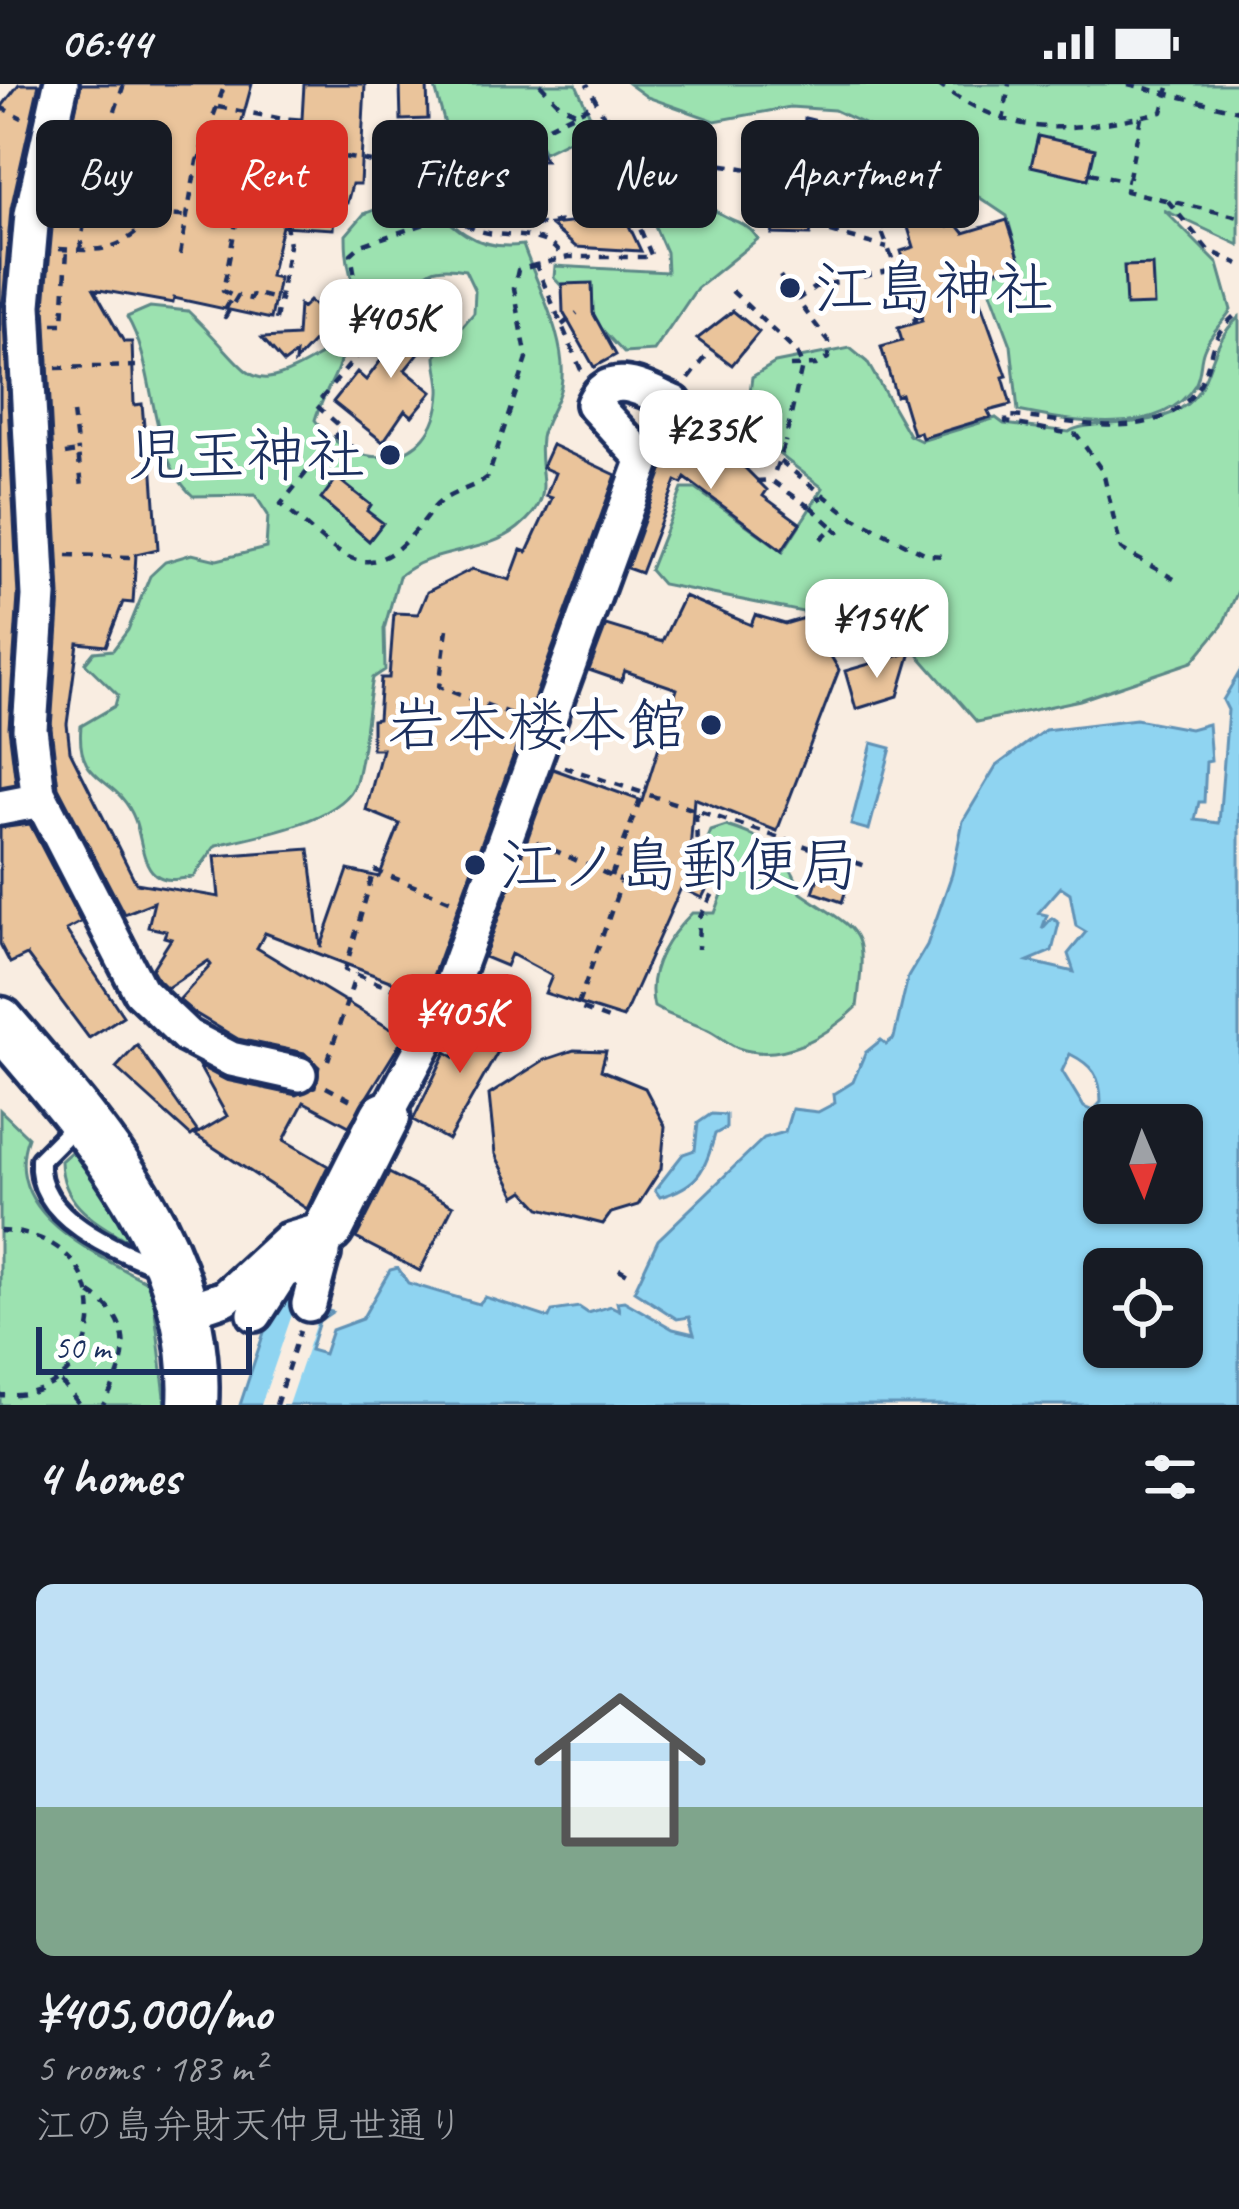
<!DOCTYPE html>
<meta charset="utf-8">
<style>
body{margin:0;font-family:Caveat,"Klee One",sans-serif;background:#20242c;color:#f1f3f6;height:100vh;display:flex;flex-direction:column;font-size:45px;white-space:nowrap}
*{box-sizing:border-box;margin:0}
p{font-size:39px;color:#9ea1a6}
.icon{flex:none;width:66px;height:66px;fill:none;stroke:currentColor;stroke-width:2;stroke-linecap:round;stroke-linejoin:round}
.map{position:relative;height:1321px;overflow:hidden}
.drawer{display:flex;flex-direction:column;background:#171b24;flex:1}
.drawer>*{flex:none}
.guide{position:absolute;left:36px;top:36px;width:1167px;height:108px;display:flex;gap:24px}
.needle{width:78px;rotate:178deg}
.fabs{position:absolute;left:1083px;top:1020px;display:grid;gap:24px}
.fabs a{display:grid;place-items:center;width:120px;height:120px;border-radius:18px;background:#171b24;box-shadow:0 3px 9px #0004;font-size:60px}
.scale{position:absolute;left:36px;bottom:30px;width:216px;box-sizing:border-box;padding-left:12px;border:6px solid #1b2f5e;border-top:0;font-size:33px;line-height:42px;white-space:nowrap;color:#1b2f5e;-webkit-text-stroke:9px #fff;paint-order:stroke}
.price{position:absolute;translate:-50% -102px;padding:0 27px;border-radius:24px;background:#fff;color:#222;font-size:39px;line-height:78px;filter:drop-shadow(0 3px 6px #0008)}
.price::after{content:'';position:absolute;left:50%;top:72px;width:36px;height:27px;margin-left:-18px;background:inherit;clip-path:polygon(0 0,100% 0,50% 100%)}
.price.selected{background:#d93025;color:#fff}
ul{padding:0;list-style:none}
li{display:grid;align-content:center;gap:24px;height:636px;padding:0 36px}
li span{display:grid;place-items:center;height:372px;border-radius:18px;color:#555}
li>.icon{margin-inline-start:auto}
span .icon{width:216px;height:216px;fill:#fffc;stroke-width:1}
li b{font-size:51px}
h2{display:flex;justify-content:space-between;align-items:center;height:144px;padding:0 36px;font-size:51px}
.tag{padding:0 42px;border-radius:18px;background:#171b24;box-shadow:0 3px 9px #0004;font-size:42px;line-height:108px}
.tag.selected{background:#d93025;color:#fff}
.status{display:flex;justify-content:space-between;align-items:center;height:84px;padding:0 60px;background:#171b24;direction:ltr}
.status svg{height:33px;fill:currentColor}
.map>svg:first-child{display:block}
.green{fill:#9ce2b0;stroke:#5c8887;stroke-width:3}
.water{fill:#8fd4f1;stroke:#6192b6;stroke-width:3;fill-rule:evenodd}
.pier{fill:#f9ede1}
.building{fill:#eac49b;stroke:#1b2f5e;stroke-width:3}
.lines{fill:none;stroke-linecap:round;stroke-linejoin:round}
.lane-casing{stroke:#1b2f5e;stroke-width:26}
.street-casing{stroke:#1b2f5e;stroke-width:42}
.secondary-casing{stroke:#1b2f5e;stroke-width:57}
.path{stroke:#1b2f5e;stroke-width:4.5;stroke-dasharray:9 9;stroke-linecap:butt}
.lane{stroke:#fff;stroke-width:16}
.street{stroke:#fff;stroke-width:33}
.secondary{stroke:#fff;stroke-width:48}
.path-bridge{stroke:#1b2f5e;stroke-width:4.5;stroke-dasharray:9 9;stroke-linecap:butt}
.poi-dot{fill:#1b2f5e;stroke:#fff;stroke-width:4.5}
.labels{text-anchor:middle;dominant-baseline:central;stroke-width:10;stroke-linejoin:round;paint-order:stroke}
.poi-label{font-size:60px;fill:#1b2f5e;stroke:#fff;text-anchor:start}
</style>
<div class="status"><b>06:44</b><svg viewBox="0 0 49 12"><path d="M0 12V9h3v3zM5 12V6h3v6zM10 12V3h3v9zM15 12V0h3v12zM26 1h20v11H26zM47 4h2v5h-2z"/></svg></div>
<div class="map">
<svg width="1239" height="1321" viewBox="0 0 1239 1321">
<rect width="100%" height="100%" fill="#f9ede1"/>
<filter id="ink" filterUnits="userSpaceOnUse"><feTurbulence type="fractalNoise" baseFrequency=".00833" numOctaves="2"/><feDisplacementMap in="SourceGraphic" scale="24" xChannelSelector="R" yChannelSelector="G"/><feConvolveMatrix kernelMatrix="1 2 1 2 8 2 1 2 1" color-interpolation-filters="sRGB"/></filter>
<g filter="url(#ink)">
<path class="green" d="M 434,0 L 576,0 L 595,43 L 544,68 L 527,37 L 494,51 L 521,103 L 485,120 L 455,77 Z
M 629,0 L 1239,0 L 1239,161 L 1164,126 L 1218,180 L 1231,226 C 1223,238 1209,251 1204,265 C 1199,277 1202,289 1195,301 C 1161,356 1069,337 1018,327 L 1011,261 L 985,192 L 1020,179 L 1007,132 L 885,50 L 834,26 L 790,23 L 715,37 L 647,13 Z
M 633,92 L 662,107 C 690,100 695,112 716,127 C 733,139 747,137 758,155 L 697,204 L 654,267 L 624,269 L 554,194 L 555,182 L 667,188 L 666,168 Z
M 422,108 C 451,142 474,168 523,161 C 537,201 569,259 561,302 C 558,320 544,336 541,354 C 536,395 559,411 518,444 C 484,471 434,463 399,492 L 384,545 L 385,586 L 373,594 C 366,628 365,665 356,697 C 346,737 253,752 216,761 L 193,793 C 180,795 166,799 155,790 C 142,780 141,752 135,736 C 118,690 75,702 81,642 L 115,622 L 118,611 L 85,579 L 94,568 L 113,566 L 128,546 L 150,492 L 165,478 L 192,470 L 217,476 L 266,464 L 268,431 L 255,411 L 193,412 C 147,371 158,284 127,233 L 150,223 L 188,227 C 264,299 241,319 343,258 C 342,290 324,305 315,336 C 354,391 435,386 440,309 C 441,297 436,284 436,272 L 474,229 L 475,207 L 465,186 C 408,175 429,211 387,226 C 351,213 346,186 346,151 L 364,130 Z
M 1239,233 L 1239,505 L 1222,542 L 1192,578 L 1080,616 L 977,638 L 914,566 C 860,570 845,580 813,530 L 662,500 L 650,486 L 682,405 L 696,405 L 783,467 L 823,404 L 775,367 L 747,331 L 752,293 L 775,279 L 850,264 L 867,278 L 909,351 L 921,357 L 996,334 L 1004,340 L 1069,348 C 1088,334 1153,348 1187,320 C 1214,298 1207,261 1239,233 Z
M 726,742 C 765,753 789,770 801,809 C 863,851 867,842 857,923 C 826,953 782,979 738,964 C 726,959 718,950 706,945 C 688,937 671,933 654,923 C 645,887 667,854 692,829 L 715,829 L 734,779 L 706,759 L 711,747 Z
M 0,1026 L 28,1053 C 0,1131 98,1170 152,1201 L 166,1321 L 0,1321 Z
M 72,1067 L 113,1117 L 131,1151 L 124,1155 C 91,1135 62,1119 61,1077 Z"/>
<path class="water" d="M 1239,589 L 1239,1321 L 240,1321 L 276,1212 L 332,1228 L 319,1237 L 310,1266 L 324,1270 L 332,1246 L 362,1235 L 390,1186 L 398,1184 L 408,1199 L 479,1220 L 485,1213 L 549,1234 L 552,1227 L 579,1223 L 588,1229 L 611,1222 L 619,1226 L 617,1218 L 624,1217 L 673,1245 L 694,1250 L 689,1233 L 677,1235 L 634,1207 L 658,1156 L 764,1054 L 785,1048 L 792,1025 L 818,1028 L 835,1019 L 834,1010 L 853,998 L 865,969 L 881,956 L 886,960 L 894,954 L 908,893 L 927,861 L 952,790 L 963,737 L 996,682 L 1045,646 L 1136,635 L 1190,645 L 1208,640 L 1211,677 L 1206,678 L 1204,718 L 1199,718 L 1195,736 L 1219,739 L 1228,626 L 1223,616 ZM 1061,803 L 1070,809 L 1076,842 L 1086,848 L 1068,870 L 1074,888 L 1028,877 L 1052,867 L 1059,839 L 1052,834 L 1042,845 L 1047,831 L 1038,829 ZM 1070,970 C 1092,981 1101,992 1101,1018 L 1093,1027 L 1084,1023 L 1062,987 ZM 1104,1041 L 1182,1041 L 1182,1119 L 1104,1119 ZM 1104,1185 L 1182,1185 L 1182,1263 L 1104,1263 Z
M 872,659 L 891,664 L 869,746 L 851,741 Z
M 711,1030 L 726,1031 L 726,1044 L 715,1050 C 705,1087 698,1102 660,1113 L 655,1106 L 683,1070 L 695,1066 L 698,1039 Z"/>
<path class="pier" d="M 297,1216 L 321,1224 L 288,1321 L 261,1321 Z"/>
<path class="building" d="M 19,0 L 39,0 L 11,125 L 3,219 L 18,512 L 9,644 L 16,700 L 0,703 L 0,25 Z
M 81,0 L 252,0 L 227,91 L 234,92 L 233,111 L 296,124 L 300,64 L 287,63 L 290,34 L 302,35 L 304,0 L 365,0 L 360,100 L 352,100 L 347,119 L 320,119 L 319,128 L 334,131 L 333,145 L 282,142 L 270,192 L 279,194 L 271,235 L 174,214 L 173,219 L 94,205 L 124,258 L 132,258 L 134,321 L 142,320 L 147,376 L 152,376 L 158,465 L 136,470 L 133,519 L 123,518 L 106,562 L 78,559 L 67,640 L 70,667 L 136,799 L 219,813 L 215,772 L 309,765 L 321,863 L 348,786 L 379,793 L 400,740 L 366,726 L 382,665 L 372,665 L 372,636 L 378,635 L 381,594 L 389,594 L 394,529 L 418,530 L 427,508 L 472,485 L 510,496 L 521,466 L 527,468 L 552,414 L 546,412 L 555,389 L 542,383 L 552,361 L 616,391 L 426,911 L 265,849 L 257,864 L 404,953 L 349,1042 L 304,1018 L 284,1056 L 328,1082 L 307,1125 L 195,1051 L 227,1032 L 199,982 L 226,996 L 296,1011 L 315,1003 L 319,983 L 304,969 L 238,955 L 193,928 L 179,916 L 211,881 L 208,877 L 167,904 L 157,894 L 152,885 L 171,855 L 164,853 L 166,847 L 148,843 L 154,818 L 124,830 L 58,703 L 51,644 L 60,511 L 45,221 L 53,133 Z
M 400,0 L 427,0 L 428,35 L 401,36 Z
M 805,34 L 834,41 L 825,71 L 802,66 Z
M 530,46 L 545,76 L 519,76 L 510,56 Z
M 1038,52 L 1095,65 L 1088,95 L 1031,82 Z
M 878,58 L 894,69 L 897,102 L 867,108 L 851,97 L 846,63 Z
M 649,68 L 678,81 L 669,101 L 640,87 Z
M 785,105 L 820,115 L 810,151 L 772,150 Z
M 937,116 L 948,143 L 957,140 L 964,149 L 1007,136 L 1021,179 L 971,192 L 1007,292 L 1003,293 L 1011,321 L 988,327 L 991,333 L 922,354 L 920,348 L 913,350 L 901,310 L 896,312 L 881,263 L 902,257 L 898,244 L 922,237 L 901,167 L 914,163 L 903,127 Z
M 625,133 L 641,167 L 576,163 L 550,141 Z
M 1152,181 L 1154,221 L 1126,222 L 1124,182 Z
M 592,199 L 593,229 L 616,271 L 594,283 L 563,228 L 562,200 Z
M 309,217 L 325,232 L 318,239 L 325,246 L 295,278 L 296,270 L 284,279 L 262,254 L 297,252 L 299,221 L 302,224 Z
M 422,222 L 443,239 L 405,286 L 432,308 L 412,332 L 405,326 L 383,358 L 333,318 L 357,288 L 366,296 Z
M 733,227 L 759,248 L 732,281 L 697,255 Z
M 684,341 L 745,384 L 767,406 L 763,412 L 800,439 L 782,466 L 685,394 L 682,400 L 676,397 L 641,489 L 627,484 L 664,381 L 660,362 L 645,345 L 672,361 Z
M 337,394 L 371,421 L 367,427 L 383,439 L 369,457 L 321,415 Z
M 684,512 L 751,541 L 755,531 L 785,540 L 808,533 L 839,586 L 777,747 L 694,714 L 690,768 L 718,781 L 702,814 L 681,804 L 623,934 L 545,909 L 552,892 L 511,870 L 506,882 L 484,873 L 553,685 L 642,717 L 677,605 L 625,587 L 621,597 L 589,586 L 606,541 L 662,558 Z
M 911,568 L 898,612 L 856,625 L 845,587 Z
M 30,740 L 81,838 L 66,846 L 123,932 L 89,954 L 27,871 L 10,879 L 0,860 L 0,744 Z
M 823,779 L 852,788 L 842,818 L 813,808 Z
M 473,926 L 502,937 L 499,955 L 504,957 L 448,1056 L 413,1036 L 446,968 L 454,973 Z
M 137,961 L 197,1047 L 191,1052 L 116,984 Z
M 574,966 L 606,967 L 601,986 L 645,1004 L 665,1042 L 661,1085 L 638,1121 L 611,1129 L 603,1140 L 540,1124 L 524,1107 L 516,1112 L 495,1070 L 489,1011 L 544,976 Z
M 389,1089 L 453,1122 L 420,1187 L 356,1154 Z"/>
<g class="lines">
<g class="lane-casing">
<path id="lane" d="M 77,1039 L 40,1076 C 35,1134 116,1166 161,1184"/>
</g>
<g class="street-casing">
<path id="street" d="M 61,0 L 32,130 L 24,221 L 39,512 L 30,645 L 38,709 L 140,907 L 187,952 L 231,975 L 299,990
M 0,724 L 41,716
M 385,1033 L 443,925 L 644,375 L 593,320 C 610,283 646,307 674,319
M 183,1228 L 225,1214 L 288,1156 L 329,1144 L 309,1220
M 255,1230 L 282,1188 L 323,1170"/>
</g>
<g class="secondary-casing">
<path id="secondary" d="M 0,938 C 94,1048 202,1165 193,1321
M 329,1144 L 385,1033"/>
</g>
<path class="path" d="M 540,0 L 559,20 L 575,28
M 937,0 C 1020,57 1068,48 1162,28 L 1170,0
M 1128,0 L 1239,27
M 0,23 L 22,34
M 218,23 L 283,35 L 282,68 C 330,70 397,75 437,106 C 448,115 456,133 467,141 C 494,160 546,140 562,174
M 606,32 L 705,78 L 780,90 L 824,105 L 881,145 L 916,239
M 1141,33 L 1126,107 L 1239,133
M 1003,38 L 1009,0
M 532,50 L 596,19
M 610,65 L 620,43
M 199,72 L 231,84 L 243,102 L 223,207 L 233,212 L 222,231 L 225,233 L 238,212 L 251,215 L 253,209 L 283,217
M 664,72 L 674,51
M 714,81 L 719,57
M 767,88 L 777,46
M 1090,89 L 1128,97
M 802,97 L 809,68
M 877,111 L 865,112 L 846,100 L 842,78 L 856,56 L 879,52 L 900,67 L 903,88 L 893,105 L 877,111 L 886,152
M 1168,117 L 1208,166 L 1239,180
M 458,129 L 361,161 L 351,170 L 367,260 L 316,321 L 342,344 L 281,420 C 347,477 370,511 432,426 C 444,409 471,406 488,393 L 527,275 L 514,204 L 518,186 L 536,181
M 463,133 L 522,143 L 629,128
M 813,143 L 887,164
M 59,165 C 110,168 119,166 157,130 L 190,133
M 80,166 L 89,104 L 124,0
M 180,171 L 197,77 L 225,0
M 780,192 L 797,216
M 732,207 L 797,269 L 802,282 L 785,358
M 914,232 L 931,235
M 276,236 L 289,161 L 280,95 L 289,68
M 53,240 L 63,240 L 67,165
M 562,241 L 577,229
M 790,282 L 816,281 L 828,274 L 829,258 L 797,216 L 815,203 L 906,183
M 56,284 L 136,282
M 581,286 L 536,181 L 569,173 L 652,173 L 611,75 L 603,30 L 587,0
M 689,295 L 711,266
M 73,329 L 78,368
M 699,339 L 765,365 L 849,431 L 928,471 L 943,472
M 335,352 L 352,363
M 689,356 L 694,342
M 65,370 L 78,368 L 82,403
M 756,397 L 771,396 L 808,422 L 822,413
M 811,423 L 833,443
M 821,455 L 833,443 L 840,449
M 67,471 L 132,473
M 1174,495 L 1121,465 L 1103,388 L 1077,351 L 1006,338 L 1006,332 C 1067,333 1161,367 1200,300 C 1217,270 1203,257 1239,228
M 447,545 L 439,603 L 519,633
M 564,683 L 866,782
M 696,729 L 697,768 L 729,780 L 699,835 L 698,865
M 536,758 L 622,797 L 577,923 L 616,938
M 611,792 L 642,711
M 415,914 L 345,886 L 374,786 L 452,817
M 328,976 L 356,890
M 326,1003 L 353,1017
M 0,1147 C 131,1150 110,1321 0,1311
M 619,1185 L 631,1192
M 90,1209 C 136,1238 129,1278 103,1321
M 61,1298 L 80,1321
M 276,1321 L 300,1247"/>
<use href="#lane" class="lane"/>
<use href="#street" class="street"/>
<use href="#secondary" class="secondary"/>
<path class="path-bridge" d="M 775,387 L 785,358"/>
</g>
</g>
<g class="poi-dot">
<circle cx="790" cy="204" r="12"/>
<circle cx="390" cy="371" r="12"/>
<circle cx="711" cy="641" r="12"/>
<circle cx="475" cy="781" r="12"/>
</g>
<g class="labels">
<g class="poi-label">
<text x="814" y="204">江島神社</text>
<text x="366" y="371" text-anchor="end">児玉神社</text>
<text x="687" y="641" text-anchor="end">岩本楼本館</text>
<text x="499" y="781">江ノ島郵便局</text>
</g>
</g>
</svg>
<div class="fabs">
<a><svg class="needle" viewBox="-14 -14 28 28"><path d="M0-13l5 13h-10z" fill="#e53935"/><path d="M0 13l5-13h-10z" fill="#9ea1a6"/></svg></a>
<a><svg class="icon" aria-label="locate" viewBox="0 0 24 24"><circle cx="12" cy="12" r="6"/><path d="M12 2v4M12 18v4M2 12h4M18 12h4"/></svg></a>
</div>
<div class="scale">50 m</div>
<b class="price" style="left:391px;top:297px">¥405K</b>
<b class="price" style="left:711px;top:408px">¥235K</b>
<b class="price" style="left:877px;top:597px">¥154K</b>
<b class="price selected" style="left:460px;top:992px">¥405K</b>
<div class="guide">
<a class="tag">Buy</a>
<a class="tag selected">Rent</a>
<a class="tag">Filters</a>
<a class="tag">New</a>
<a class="tag">Apartment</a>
</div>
</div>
<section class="drawer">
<h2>4 homes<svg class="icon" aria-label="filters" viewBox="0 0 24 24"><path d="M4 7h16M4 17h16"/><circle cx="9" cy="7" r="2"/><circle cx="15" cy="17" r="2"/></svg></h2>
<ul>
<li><span style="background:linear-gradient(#bfe0f5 60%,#7fa58c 0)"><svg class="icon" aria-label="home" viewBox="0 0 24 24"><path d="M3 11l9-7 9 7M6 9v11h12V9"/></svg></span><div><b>¥405,000/mo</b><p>5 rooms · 183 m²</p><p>江の島弁財天仲見世通り</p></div></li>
</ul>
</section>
